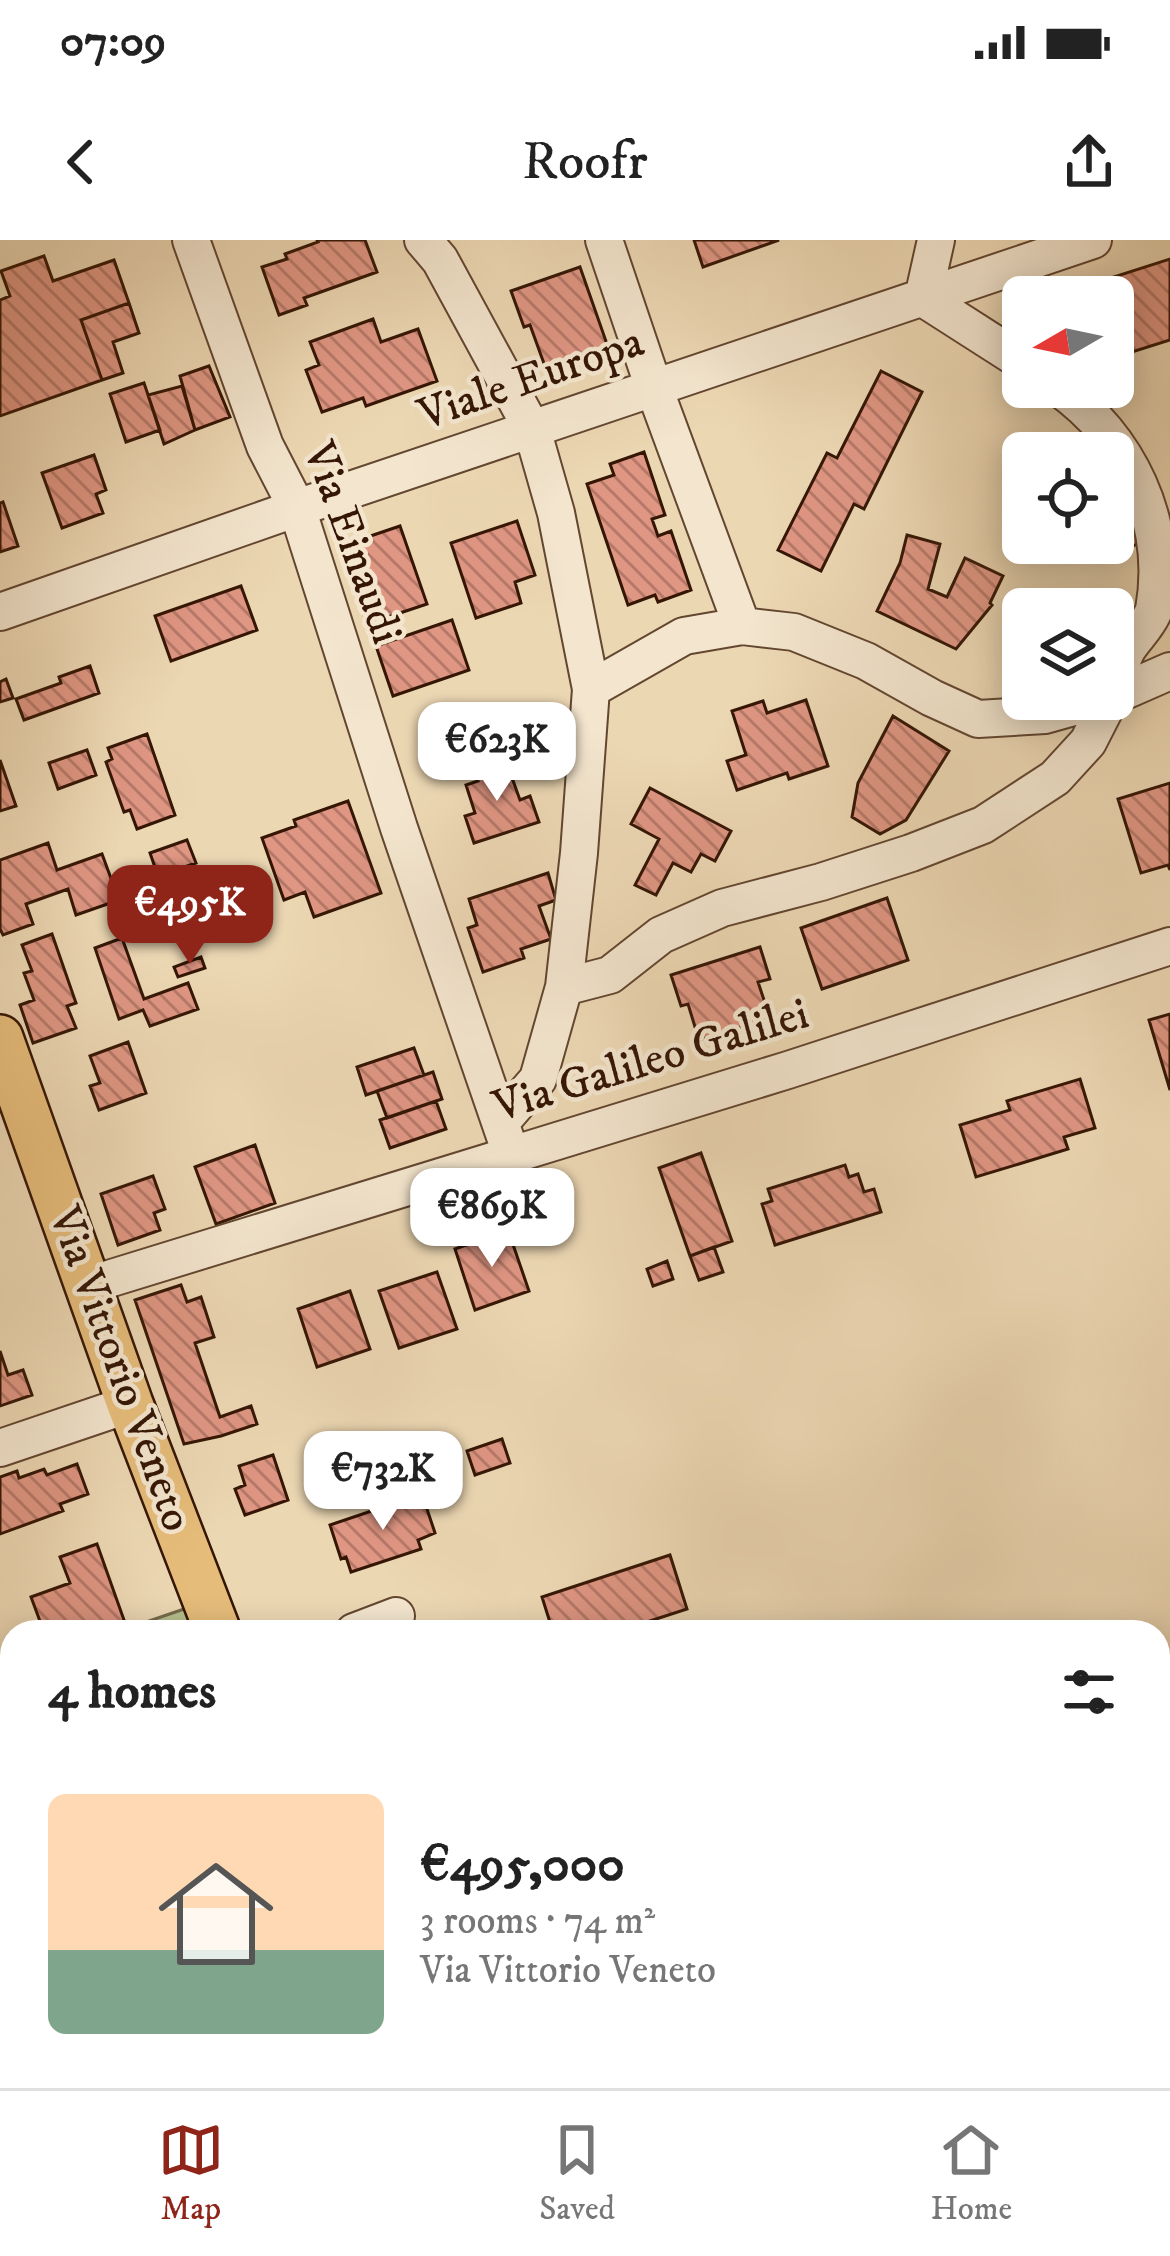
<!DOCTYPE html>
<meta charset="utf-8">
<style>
body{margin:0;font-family:"IM FELL DW Pica",serif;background:#f2f2f2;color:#222;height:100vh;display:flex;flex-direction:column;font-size:45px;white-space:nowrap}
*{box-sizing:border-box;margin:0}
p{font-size:39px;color:#767676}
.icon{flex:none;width:66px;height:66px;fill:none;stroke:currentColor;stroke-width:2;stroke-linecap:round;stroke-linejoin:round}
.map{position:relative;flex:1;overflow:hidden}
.panel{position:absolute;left:0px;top:1380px;width:1170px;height:468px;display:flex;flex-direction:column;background:#fff;border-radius:36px 36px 0 0;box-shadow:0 6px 30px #0003}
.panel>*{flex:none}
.needle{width:78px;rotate:261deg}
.buttons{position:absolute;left:1002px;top:36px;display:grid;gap:24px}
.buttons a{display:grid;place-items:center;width:132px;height:132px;border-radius:18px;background:#fff;box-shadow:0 6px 30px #0003;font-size:60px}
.price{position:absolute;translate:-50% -102px;padding:0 27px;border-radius:24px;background:#fff;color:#222;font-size:39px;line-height:78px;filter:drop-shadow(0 3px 6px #0008)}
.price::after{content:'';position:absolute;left:50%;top:72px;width:36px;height:27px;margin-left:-18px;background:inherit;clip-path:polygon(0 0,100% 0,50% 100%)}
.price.on{background:#8f2418;color:#fff}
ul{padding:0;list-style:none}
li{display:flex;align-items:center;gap:36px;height:300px;padding:0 48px}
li+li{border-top:3px solid #e0e0e0}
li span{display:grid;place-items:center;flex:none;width:336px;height:240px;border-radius:18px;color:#555}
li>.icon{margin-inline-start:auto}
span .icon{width:144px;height:144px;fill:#fffc;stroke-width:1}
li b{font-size:51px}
h2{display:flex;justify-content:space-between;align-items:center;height:144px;padding:0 48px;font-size:51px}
.status{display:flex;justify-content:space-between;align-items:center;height:84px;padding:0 60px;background:#fff;direction:ltr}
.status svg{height:33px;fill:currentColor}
header{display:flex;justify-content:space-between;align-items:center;height:156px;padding:0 48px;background:#fff;font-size:54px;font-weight:600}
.menu{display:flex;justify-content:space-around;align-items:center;height:168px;border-top:3px solid #e0e0e0;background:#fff;font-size:33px;color:#767676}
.menu a{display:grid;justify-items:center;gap:6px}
.menu .on{color:#8f2418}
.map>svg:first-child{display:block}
.park{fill:url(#park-tufts);stroke:#766a4a;stroke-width:3}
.building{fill:url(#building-back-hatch);stroke:#351605;stroke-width:3}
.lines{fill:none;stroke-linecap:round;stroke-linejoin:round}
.minor-casing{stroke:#634630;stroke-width:40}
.major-casing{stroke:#351605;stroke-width:50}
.minor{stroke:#f3e5ce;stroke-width:36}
.major{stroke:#e6bc7a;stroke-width:45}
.labels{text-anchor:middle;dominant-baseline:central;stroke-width:9;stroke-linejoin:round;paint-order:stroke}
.street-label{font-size:45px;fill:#351605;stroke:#f3e5ce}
</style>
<div class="status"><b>07:09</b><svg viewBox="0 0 49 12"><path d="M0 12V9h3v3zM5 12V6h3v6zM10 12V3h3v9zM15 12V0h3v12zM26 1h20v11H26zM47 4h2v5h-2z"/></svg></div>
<header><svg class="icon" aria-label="back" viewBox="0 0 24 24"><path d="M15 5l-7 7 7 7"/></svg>Roofr<svg class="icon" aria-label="share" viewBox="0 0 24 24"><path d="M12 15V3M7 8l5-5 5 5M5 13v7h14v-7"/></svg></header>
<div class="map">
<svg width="1170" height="1848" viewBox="0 0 1170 1848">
<defs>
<pattern id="park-tufts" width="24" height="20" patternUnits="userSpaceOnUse" patternTransform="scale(3)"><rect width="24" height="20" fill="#b6bf8e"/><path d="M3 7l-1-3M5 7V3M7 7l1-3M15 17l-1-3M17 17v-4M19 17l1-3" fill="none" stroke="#9da379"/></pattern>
<pattern id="building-back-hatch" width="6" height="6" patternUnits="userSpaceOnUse" patternTransform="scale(3)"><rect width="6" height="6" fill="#df9683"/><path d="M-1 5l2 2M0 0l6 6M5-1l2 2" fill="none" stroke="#b67969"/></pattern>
</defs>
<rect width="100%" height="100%" fill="#ecd7b3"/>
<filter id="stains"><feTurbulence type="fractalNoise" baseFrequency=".00167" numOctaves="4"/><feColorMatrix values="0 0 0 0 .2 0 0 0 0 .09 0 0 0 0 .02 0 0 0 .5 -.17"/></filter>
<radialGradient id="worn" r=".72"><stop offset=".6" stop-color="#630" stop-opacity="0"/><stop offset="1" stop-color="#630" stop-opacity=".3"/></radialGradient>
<path class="park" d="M 190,1367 L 199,1392 L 117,1392 Z
M 12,1427 L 12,1679 L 0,1683 L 0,1431 Z"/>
<path class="building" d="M 317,0 L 365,0 L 377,32 L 304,58 L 307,65 L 279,75 L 262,27 L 287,19 L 285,14 L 318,2 Z
M 694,0 L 779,0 L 703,27 Z
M 44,16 L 53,41 L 114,20 L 129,63 L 81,80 L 102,140 L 0,176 L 0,60 L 10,56 L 1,31 Z
M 1170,19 L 1170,100 L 1113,118 L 1113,57 L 1069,57 L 1067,52 Z
M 580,27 L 608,107 L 546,129 L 530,85 L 524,87 L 511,51 Z
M 129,63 L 139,93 L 113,102 L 123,133 L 102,140 L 81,80 Z
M 373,79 L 381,102 L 418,89 L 437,141 L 366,166 L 363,158 L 322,172 L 306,130 L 319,125 L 310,102 Z
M 209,126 L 230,177 L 195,190 L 180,136 Z
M 881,131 L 922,152 L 864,269 L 854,264 L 821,331 L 778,310 L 827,213 L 837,218 Z
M 144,143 L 160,190 L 126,202 L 110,154 Z
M 182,146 L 195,190 L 164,204 L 148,155 Z
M 1094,199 L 1100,213 L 1069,213 L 1071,210 Z
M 644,212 L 665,275 L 652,279 L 658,296 L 671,291 L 691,350 L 658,362 L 655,355 L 628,365 L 587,244 L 614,235 L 610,224 Z
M 94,215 L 106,250 L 96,254 L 103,273 L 62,288 L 42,233 Z
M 1113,241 L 1141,302 L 1119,313 L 1036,303 L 1113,303 Z
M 3,262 L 18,306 L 0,312 L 0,263 Z
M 517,281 L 535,335 L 515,342 L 521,363 L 476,378 L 451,303 Z
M 400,286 L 427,364 L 367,384 L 341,306 Z
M 907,295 L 940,304 L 928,349 L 947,357 L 965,318 L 1003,336 L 990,363 L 992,365 L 956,409 L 877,371 L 900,323 Z
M 241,346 L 257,390 L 171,421 L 155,376 Z
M 452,380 L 469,430 L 393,456 L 376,406 Z
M 90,426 L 99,453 L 24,480 L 16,459 L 61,443 L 59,437 Z
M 6,439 L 13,458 L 0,462 L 0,442 Z
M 806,460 L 828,526 L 789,539 L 787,533 L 737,550 L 727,521 L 746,515 L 732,471 L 763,461 L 767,473 Z
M 893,476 L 949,511 L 906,580 L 880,594 L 852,577 L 858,543 Z
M 147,494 L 175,575 L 137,589 L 130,570 L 124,572 L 106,522 L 112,519 L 108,508 Z
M 87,510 L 96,535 L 58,549 L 49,523 Z
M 0,520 L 16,566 L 0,571 Z
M 506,521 L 520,560 L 530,556 L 539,582 L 474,603 L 465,576 L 475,573 L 466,545 L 478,541 L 475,531 Z
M 1170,543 L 1170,630 L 1168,625 L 1141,633 L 1118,559 Z
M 650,548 L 731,591 L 715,621 L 701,614 L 691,632 L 673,623 L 656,655 L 635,645 L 659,599 L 631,584 Z
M 348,561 L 381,653 L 314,677 L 305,652 L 284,660 L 262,598 L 296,586 L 294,580 Z
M 187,600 L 196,623 L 158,636 L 150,613 Z
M 48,603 L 57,630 L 102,614 L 119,660 L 76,675 L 68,649 L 26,664 L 33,684 L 3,695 L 0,689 L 0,620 Z
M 548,633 L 556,660 L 539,666 L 551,699 L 521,709 L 524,718 L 483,732 L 468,688 L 477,685 L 469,659 Z
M 887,658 L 908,720 L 822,749 L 801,688 Z
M 52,694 L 76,763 L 67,766 L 76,788 L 33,803 L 20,765 L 34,760 L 24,733 L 32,731 L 22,705 Z
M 122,698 L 144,759 L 188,743 L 198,769 L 150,786 L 143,770 L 119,779 L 95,708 Z
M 760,707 L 770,739 L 758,742 L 770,778 L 699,800 L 688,764 L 681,766 L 671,735 Z
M 201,717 L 205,728 L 178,737 L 174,727 Z
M 1170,774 L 1170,850 L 1149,780 Z
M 128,802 L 146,853 L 99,870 L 90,846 L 100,843 L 90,816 Z
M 414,808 L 424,835 L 366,855 L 357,827 Z
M 433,832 L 442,859 L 387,878 L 377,851 Z
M 1080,839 L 1095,888 L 1064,897 L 1068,909 L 976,937 L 960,885 L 1010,870 L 1007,861 Z
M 436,861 L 446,889 L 390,908 L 380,880 Z
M 255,905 L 275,963 L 216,984 L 195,927 Z
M 701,913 L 732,1001 L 690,1016 L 659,928 Z
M 845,925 L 849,937 L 858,934 L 864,952 L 874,949 L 881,972 L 775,1005 L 762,964 L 772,961 L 768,949 Z
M 153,936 L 165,969 L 154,973 L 160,990 L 118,1005 L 101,954 Z
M 508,990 L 529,1051 L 475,1070 L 455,1009 Z
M 714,1007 L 723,1032 L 699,1040 L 690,1016 Z
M 667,1021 L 673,1039 L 653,1046 L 647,1029 Z
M 437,1032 L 457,1089 L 399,1108 L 379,1051 Z
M 181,1045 L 187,1062 L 201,1057 L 214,1097 L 195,1103 L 220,1177 L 251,1166 L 257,1184 L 221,1196 L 184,1204 L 135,1060 Z
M 350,1051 L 370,1109 L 317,1127 L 298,1069 Z
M 0,1111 L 8,1135 L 23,1130 L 32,1155 L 0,1166 Z
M 502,1199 L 510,1223 L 475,1235 L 467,1211 Z
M 375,1205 L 384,1233 L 352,1244 L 342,1216 Z
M 273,1215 L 288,1260 L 245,1275 L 235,1249 L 245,1245 L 239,1226 Z
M 77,1224 L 88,1254 L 60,1264 L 63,1271 L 0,1294 L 0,1237 L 17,1231 L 19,1238 L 44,1229 L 47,1235 Z
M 422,1254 L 435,1293 L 418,1300 L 421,1309 L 351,1332 L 346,1317 L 341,1319 L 330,1285 Z
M 97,1304 L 124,1380 L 91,1392 L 87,1392 L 83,1382 L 54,1392 L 44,1392 L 31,1357 L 70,1343 L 60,1317 Z
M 670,1315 L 687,1369 L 616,1392 L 553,1392 L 542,1357 Z
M 12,1426 L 12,1458 L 0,1462 L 0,1430 Z
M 12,1769 L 12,1812 L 0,1781 L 0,1774 Z
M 221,1836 L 278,1836 L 283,1848 L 226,1848 Z
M 349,1836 L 354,1848 L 317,1848 Z
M 481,1836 L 497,1836 L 501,1848 L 455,1848 L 454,1845 Z
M 543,1836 L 584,1836 L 588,1848 L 547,1848 Z"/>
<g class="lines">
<g class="minor-casing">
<path id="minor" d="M 191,0 L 265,206 L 297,268 L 399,588 L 511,914
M 423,0 L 440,20 L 532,189 L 556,273 L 591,449 L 579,613 L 564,747 L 538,839 L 501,882
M 604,0 L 654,148 L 742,386
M 936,0 L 923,58 L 1023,122
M 1058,147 C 1128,197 1170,280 1154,370 C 1149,384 1136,396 1128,408 C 1120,421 1117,438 1113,453
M 0,372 L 297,268 L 1093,0
M 591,449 L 684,396 L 742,386 L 794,392 L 866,421 L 932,458 L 978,479 L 1045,475 L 1102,459
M 1113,456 L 1170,431
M 564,747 L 610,735 L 661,695 L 722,668 L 821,642 L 911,613 L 983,585 L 1055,538 L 1088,502 L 1110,459
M 89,1045 L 788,830 L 1170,706
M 0,1208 L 130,1164
M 354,1392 L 396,1376
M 0,1697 L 12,1693"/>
</g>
<g class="major-casing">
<path id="major" d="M 0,798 L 130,1164 L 218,1392
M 391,1836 L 395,1848"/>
</g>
<use href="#minor" class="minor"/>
<use href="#major" class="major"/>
</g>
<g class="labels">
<g class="street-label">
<text transform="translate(531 139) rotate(-19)">Viale Europa</text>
<text transform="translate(352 303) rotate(70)">Via Einaudi</text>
<text transform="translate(651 821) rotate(-17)">Via Galileo Galilei</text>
<text transform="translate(120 1129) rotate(70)">Via Vittorio Veneto</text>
</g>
</g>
<rect width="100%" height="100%" filter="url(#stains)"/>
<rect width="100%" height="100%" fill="url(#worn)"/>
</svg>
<div class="buttons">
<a><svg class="needle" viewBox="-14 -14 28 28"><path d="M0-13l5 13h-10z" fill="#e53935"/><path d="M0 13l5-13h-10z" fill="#767676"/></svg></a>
<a><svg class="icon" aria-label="locate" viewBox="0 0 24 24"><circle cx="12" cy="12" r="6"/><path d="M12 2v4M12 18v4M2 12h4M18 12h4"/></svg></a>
<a><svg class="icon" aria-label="layers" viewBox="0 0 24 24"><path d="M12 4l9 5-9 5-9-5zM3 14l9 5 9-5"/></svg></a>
</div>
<b class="price" style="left:497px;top:564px">€623K</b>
<b class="price on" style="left:190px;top:727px">€495K</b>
<b class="price" style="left:492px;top:1030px">€869K</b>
<b class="price" style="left:383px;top:1293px">€732K</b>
<section class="panel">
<h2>4 homes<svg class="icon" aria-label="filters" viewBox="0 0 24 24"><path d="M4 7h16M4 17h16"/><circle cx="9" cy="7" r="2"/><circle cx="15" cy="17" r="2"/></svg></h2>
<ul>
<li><span style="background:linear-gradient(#ffd9b3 65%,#7fa58c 0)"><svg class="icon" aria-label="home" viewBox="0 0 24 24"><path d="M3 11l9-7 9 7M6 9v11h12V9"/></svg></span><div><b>€495,000</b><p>3 rooms · 74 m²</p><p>Via Vittorio Veneto</p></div></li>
</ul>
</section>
</div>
<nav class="menu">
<a class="on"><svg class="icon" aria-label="map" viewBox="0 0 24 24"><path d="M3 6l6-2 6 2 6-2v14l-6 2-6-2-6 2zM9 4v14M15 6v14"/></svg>Map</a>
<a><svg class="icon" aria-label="saved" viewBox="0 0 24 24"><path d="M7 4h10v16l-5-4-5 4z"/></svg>Saved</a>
<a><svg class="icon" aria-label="home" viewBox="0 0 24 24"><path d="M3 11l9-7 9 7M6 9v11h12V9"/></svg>Home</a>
</nav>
